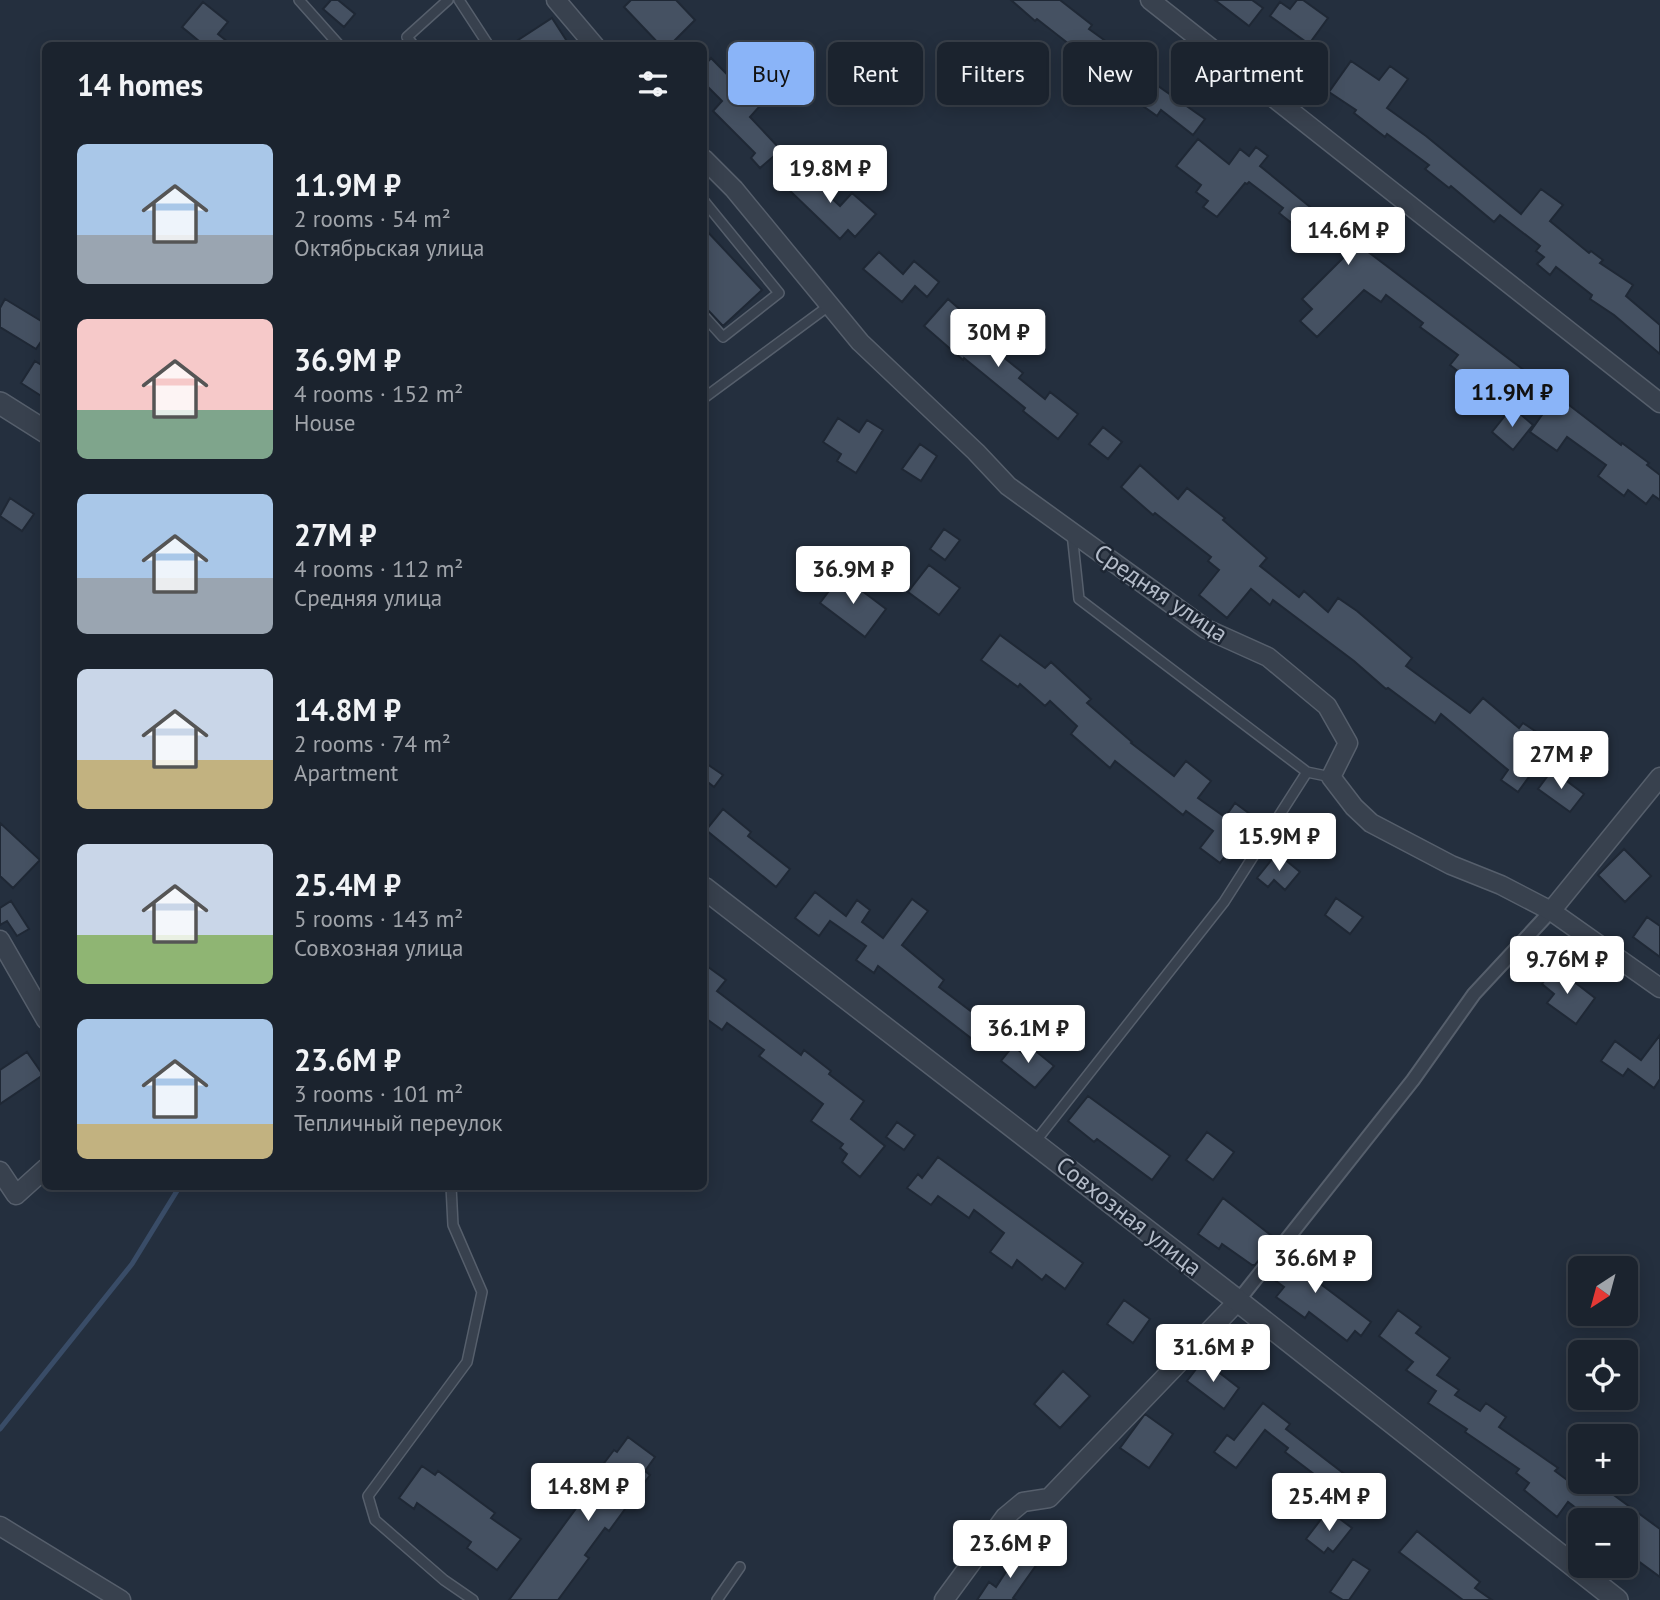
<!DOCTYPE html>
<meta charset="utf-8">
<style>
body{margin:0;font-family:"PT Sans",sans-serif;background:#282f3a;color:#f1f3f6;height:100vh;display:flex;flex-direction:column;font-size:26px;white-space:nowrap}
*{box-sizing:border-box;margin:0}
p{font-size:23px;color:#a0a4aa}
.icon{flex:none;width:38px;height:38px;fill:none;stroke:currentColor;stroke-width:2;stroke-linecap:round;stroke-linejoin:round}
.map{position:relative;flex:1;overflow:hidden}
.sheet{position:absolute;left:42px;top:42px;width:665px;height:1148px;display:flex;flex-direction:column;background:#1b232e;border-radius:10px;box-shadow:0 4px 18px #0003,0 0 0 2px #39404a}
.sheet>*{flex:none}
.guide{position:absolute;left:728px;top:42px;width:665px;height:63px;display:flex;gap:14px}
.needle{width:46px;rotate:216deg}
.tools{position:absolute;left:1568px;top:1256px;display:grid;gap:14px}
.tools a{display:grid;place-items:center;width:70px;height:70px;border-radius:10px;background:#1b232e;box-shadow:0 4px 18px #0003,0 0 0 2px #39404a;font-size:35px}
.price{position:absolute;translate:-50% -60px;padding:0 16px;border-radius:7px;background:#fff;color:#222;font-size:23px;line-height:46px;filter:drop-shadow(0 2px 4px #0008)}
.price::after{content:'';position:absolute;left:50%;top:42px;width:21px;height:16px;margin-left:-10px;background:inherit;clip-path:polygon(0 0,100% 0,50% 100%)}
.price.selected{background:#8ab4f8;color:#111}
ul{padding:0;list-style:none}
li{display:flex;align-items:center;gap:21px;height:175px;padding:0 35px}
li span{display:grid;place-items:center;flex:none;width:196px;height:140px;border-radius:10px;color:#555}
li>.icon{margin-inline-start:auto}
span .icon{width:84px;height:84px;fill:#fffc;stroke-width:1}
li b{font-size:30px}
h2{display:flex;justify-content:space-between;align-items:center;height:84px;padding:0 35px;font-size:30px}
.tag{padding:0 24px;border-radius:10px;background:#1b232e;box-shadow:0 4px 18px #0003,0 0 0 2px #39404a;font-size:24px;line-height:63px}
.tag.selected{background:#8ab4f8;color:#111}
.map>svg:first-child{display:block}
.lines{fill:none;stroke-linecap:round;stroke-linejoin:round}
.stream{stroke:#394c67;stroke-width:5}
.building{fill:#455162;stroke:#1f2835;stroke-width:2}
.service-casing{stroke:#565f6c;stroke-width:12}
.pedestrian-casing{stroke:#565f6c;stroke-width:16}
.minor-casing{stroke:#565f6c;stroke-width:21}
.tertiary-casing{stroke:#565f6c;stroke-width:24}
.service{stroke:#38414e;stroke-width:9}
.pedestrian{stroke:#38414e;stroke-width:12}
.minor{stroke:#38414e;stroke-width:18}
.tertiary{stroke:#38414e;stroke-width:21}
.labels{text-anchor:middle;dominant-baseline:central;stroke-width:5;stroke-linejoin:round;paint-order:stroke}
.street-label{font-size:24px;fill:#b4bcc9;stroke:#1d2633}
</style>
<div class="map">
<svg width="1660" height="1600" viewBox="0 0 1660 1600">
<rect width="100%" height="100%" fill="#242f3e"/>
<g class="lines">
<path class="stream" d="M 0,1429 L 132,1264 L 180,1186"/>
</g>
<path class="building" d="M 331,0 L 338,0 L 355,14 L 344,27 L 323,9 Z
M 631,0 L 676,0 L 695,20 L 669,46 L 661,46 L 624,7 Z
M 1011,0 L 1060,0 L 1092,25 L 1089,29 L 1118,50 L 1117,52 L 1143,71 L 1141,74 L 1205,119 L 1193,135 L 1161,110 L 1157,116 L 1126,94 L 1122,100 L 1109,91 L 1118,77 L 1076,46 L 1074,48 L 1037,19 L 1035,21 Z
M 1215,0 L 1252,0 L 1263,8 L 1249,26 Z
M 1297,0 L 1303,0 L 1328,18 L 1309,44 L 1270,16 L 1280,2 L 1290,9 Z
M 203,2 L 228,22 L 218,34 L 233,46 L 205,46 L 182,27 Z
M 552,18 L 570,46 L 509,46 Z
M 711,58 L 759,107 L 750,117 L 781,150 L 760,168 L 751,158 L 755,153 L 713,111 L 722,101 L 704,83 L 704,66 Z
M 1351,61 L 1379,80 L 1390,66 L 1408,79 L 1387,108 L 1426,136 L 1521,214 L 1541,189 L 1563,205 L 1550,221 L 1589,253 L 1591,251 L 1603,260 L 1600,263 L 1633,285 L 1626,296 L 1660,325 L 1660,354 L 1614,315 L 1590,299 L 1592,295 L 1556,267 L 1550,275 L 1537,264 L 1544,257 L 1536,251 L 1540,246 L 1500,215 L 1494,222 L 1451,186 L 1449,188 L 1425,169 L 1429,165 L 1387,134 L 1385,137 L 1354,113 L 1356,110 L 1329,92 Z
M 1198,139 L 1229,164 L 1240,149 L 1249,156 L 1256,147 L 1268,156 L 1260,166 L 1331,224 L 1333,221 L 1366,244 L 1363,248 L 1529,374 L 1509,399 L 1479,375 L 1473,383 L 1450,365 L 1458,355 L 1420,327 L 1423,323 L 1386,295 L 1381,302 L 1364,290 L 1317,337 L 1300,321 L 1312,309 L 1302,299 L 1345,256 L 1303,225 L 1299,229 L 1279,213 L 1283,208 L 1249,182 L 1247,184 L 1245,183 L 1217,217 L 1203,207 L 1208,201 L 1196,192 L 1201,185 L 1176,166 Z
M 808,163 L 820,174 L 813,181 L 840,206 L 852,193 L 876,214 L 855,237 L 848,230 L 840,239 L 786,187 Z
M 704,228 L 762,290 L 723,326 L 709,311 L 704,309 Z
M 879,252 L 903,274 L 914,261 L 939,282 L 927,297 L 915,286 L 902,302 L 863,269 Z
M 5,299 L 46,324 L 46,334 L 36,349 L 0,327 L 0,308 Z
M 948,299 L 972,320 L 967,325 L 981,339 L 1023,373 L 1019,378 L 1045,399 L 1050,392 L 1078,414 L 1058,439 L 1023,411 L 1025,408 L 964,358 L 963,360 L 924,326 Z
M 35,361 L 46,368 L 46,399 L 21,383 Z
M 1556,395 L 1621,445 L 1622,443 L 1649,463 L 1647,465 L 1660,475 L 1660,500 L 1653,495 L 1646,504 L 1628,490 L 1624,496 L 1598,476 L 1606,465 L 1567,437 L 1557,451 L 1530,432 Z
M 1512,407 L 1533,425 L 1513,450 L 1492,432 Z
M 838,418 L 859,432 L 867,420 L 883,430 L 856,473 L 837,461 L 841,454 L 823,442 Z
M 1103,427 L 1122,442 L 1108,459 L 1089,444 Z
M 920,444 L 937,456 L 921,481 L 902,469 Z
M 1140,465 L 1178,499 L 1187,488 L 1225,518 L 1223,520 L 1267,558 L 1260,566 L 1299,597 L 1304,591 L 1328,612 L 1338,598 L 1357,611 L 1412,658 L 1406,666 L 1470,713 L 1483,698 L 1519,728 L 1523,723 L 1538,733 L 1517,763 L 1531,774 L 1518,792 L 1501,780 L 1508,770 L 1441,714 L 1435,723 L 1388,688 L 1386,689 L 1354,661 L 1273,600 L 1270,605 L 1251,589 L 1227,618 L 1199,595 L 1219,570 L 1208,561 L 1211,557 L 1155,513 L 1153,515 L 1121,487 Z
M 10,498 L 34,514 L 22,531 L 0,516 Z
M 944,529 L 960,540 L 945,560 L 930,549 Z
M 929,565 L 960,588 L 939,615 L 908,592 Z
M 841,575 L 886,609 L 865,637 L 820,603 Z
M 1000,635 L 1045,668 L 1051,662 L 1091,699 L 1087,703 L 1132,742 L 1131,743 L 1174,776 L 1186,761 L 1211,781 L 1198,798 L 1225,817 L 1235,803 L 1254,817 L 1220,863 L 1200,848 L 1213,831 L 1186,811 L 1183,815 L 1115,761 L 1110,768 L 1071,734 L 1077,726 L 1050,701 L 1045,706 L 1020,684 L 1018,687 L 981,660 Z
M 704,762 L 723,775 L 714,787 L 704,779 Z
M 1552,770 L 1584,794 L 1570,812 L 1538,789 Z
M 723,809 L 751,832 L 748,836 L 790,869 L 776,887 L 706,830 Z
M 0,823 L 40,860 L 13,888 L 0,876 Z
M 1624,849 L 1651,876 L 1625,902 L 1598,875 Z
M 1277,853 L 1300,872 L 1285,890 L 1274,880 L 1268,887 L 1257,878 Z
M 815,892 L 846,916 L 857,900 L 870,910 L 862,922 L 883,938 L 912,899 L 928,911 L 902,945 L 944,980 L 939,987 L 989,1025 L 976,1042 L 878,966 L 874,973 L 856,960 L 866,946 L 830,921 L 819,936 L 795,918 Z
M 1336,898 L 1363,917 L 1350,934 L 1325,915 Z
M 11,901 L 29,929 L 17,936 L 7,921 L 0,925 L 0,908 Z
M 1647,917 L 1660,926 L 1660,957 L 1633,937 Z
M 704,964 L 726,980 L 717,991 L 801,1055 L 804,1050 L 831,1071 L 829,1074 L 864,1101 L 851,1119 L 885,1146 L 860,1177 L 842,1162 L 847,1154 L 840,1148 L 843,1144 L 811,1121 L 823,1104 L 759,1056 L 764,1050 L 727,1023 L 722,1030 L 704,1017 Z
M 1555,967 L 1595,998 L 1576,1024 L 1547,1003 L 1554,994 L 1542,984 Z
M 1660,1035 L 1660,1079 L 1654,1088 L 1628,1069 L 1623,1076 L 1601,1061 L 1615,1041 L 1641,1060 Z
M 1013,1046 L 1026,1056 L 1032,1048 L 1054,1066 L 1035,1088 L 1001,1061 Z
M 27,1052 L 43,1075 L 0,1104 L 0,1070 Z
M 1088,1096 L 1170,1156 L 1152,1180 L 1097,1139 L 1094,1142 L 1068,1121 Z
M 897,1122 L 915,1135 L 904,1150 L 886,1137 Z
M 1207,1132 L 1234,1152 L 1213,1180 L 1186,1160 Z
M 938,1157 L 1083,1263 L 1065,1289 L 1046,1275 L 1042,1280 L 1017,1260 L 1012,1268 L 990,1252 L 1004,1233 L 974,1210 L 969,1218 L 938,1196 L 931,1205 L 907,1188 L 918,1174 L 922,1178 Z
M 1223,1198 L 1276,1239 L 1255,1265 L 1252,1265 L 1222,1244 L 1219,1249 L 1198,1234 Z
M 1301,1236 L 1313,1246 L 1301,1262 L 1313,1271 L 1310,1276 L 1371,1322 L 1361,1336 L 1355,1331 L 1347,1341 L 1309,1312 L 1305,1318 L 1276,1297 L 1284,1287 L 1269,1276 Z
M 1124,1300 L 1150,1319 L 1133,1343 L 1107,1324 Z
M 1398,1310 L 1421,1327 L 1416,1333 L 1450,1358 L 1437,1375 L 1459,1390 L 1455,1395 L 1480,1411 L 1486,1403 L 1506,1417 L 1499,1427 L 1558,1468 L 1555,1471 L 1582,1491 L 1589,1482 L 1596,1482 L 1660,1529 L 1660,1577 L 1626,1552 L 1626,1521 L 1593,1521 L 1568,1502 L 1557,1517 L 1524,1490 L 1529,1483 L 1516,1473 L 1519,1469 L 1465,1432 L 1467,1429 L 1428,1403 L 1436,1391 L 1406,1370 L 1413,1362 L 1379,1336 Z
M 1203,1360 L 1239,1388 L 1224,1409 L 1187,1381 Z
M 1063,1371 L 1090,1396 L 1060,1428 L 1034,1404 Z
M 1263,1403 L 1290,1424 L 1286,1429 L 1347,1476 L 1326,1504 L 1313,1494 L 1323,1481 L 1285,1452 L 1288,1448 L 1265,1430 L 1236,1468 L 1214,1452 L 1227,1435 L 1234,1440 Z
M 1145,1414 L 1173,1434 L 1149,1468 L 1120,1448 Z
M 628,1437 L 655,1457 L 645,1471 L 650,1475 L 609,1531 L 605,1528 L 585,1555 L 589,1558 L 558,1600 L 509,1600 L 577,1507 L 573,1505 L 589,1483 L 614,1450 L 617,1452 Z
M 422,1466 L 435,1475 L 438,1471 L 495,1513 L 491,1518 L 521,1539 L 497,1570 L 467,1548 L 471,1542 L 417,1503 L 414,1509 L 399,1498 Z
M 1328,1510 L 1352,1528 L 1333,1552 L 1328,1548 L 1324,1553 L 1306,1539 Z
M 1417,1531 L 1480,1582 L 1475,1588 L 1492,1600 L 1463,1600 L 1399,1552 Z
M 1019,1552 L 1037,1564 L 1013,1598 L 1016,1600 L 977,1600 L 989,1582 L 996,1587 Z
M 1353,1559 L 1370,1570 L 1349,1600 L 1343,1600 L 1330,1592 Z"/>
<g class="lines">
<g class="service-casing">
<path id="service" d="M 299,0 L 340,46
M 459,0 L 489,46
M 414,46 L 407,37 L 448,0
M 704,201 L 779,293 L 723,337 L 704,316
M 704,398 L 830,305
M 1072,533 L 1079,599 L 1307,772
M 1035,1142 L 1224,902 L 1307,772 L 1331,777
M 451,1186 L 453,1225 L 482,1292 L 467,1362 L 368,1496 L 375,1520 L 444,1580 L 473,1600
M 717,1600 L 740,1567"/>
</g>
<g class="pedestrian-casing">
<path id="pedestrian" d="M 1238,1301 L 1413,1080 L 1474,994 L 1551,911"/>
</g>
<g class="minor-casing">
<path id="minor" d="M 556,0 L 595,46
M 1150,0 L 1660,403
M 704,159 L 734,189 L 860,342 L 976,452 L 1008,486 L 1206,629 L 1268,657 L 1327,706 L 1348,743 L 1331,777 L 1354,807 L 1371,823 L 1451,865 L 1501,885 L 1551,911 L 1660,988
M 1551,911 L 1660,777
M 0,940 L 46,1020
M 0,1171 L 16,1195 L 46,1168
M 0,1526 L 121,1600
M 944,1600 L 1005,1517 L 1023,1502 L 1049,1498 L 1238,1301"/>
</g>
<g class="tertiary-casing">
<path id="tertiary" d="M 0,403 L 46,432
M 704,888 L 1238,1301 L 1617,1600"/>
</g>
<use href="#service" class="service"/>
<use href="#pedestrian" class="pedestrian"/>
<use href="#minor" class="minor"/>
<use href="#tertiary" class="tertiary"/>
</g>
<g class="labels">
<g class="street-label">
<text transform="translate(1161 593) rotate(34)">Средняя улица</text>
<text transform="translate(1129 1216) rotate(38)">Совхозная улица</text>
</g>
</g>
</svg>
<div class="tools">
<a><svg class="needle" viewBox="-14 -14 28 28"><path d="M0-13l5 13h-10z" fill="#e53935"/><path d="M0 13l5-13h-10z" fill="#a0a4aa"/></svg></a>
<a><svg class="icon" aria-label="locate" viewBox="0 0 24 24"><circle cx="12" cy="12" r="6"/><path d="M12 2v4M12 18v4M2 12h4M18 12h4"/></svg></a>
<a>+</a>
<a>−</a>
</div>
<b class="price" style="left:830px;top:205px">19.8M ₽</b>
<b class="price" style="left:1348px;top:267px">14.6M ₽</b>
<b class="price" style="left:998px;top:369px">30M ₽</b>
<b class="price selected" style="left:1512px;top:429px">11.9M ₽</b>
<b class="price" style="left:853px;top:606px">36.9M ₽</b>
<b class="price" style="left:1561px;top:791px">27M ₽</b>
<b class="price" style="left:1279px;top:873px">15.9M ₽</b>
<b class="price" style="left:1567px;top:996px">9.76M ₽</b>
<b class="price" style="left:1028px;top:1065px">36.1M ₽</b>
<b class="price" style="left:1315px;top:1295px">36.6M ₽</b>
<b class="price" style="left:1213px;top:1384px">31.6M ₽</b>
<b class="price" style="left:588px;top:1523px">14.8M ₽</b>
<b class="price" style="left:1329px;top:1533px">25.4M ₽</b>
<b class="price" style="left:1010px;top:1580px">23.6M ₽</b>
<div class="guide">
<a class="tag selected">Buy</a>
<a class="tag">Rent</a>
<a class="tag">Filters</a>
<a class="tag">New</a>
<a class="tag">Apartment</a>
</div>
<section class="sheet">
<h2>14 homes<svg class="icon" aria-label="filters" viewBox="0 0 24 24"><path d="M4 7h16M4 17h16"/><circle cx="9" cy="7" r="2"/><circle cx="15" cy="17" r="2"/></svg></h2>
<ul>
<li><span style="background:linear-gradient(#a9c7e8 65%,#9aa5b1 0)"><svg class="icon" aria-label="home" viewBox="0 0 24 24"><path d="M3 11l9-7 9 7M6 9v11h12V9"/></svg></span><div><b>11.9M ₽</b><p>2 rooms · 54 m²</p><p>Октябрьская улица</p></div></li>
<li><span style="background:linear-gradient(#f6c9c9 65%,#7fa58c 0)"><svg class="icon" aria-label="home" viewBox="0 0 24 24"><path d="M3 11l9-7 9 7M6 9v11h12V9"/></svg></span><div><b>36.9M ₽</b><p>4 rooms · 152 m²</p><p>House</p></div></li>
<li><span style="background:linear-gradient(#a9c7e8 60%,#9aa5b1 0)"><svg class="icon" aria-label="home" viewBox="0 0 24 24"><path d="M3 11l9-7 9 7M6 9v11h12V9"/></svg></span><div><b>27M ₽</b><p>4 rooms · 112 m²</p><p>Средняя улица</p></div></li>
<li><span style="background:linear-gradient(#c9d6e8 65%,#c2b280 0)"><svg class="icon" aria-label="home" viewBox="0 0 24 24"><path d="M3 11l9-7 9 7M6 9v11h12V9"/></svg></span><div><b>14.8M ₽</b><p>2 rooms · 74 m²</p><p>Apartment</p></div></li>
<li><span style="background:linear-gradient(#c9d6e8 65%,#8fb573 0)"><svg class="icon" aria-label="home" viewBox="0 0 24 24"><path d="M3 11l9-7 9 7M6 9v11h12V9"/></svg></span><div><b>25.4M ₽</b><p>5 rooms · 143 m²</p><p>Совхозная улица</p></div></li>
<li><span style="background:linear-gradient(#a9c7e8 75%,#c2b280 0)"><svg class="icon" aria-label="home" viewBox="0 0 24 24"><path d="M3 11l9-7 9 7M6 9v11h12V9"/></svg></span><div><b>23.6M ₽</b><p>3 rooms · 101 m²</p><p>Тепличный переулок</p></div></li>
</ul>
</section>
</div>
